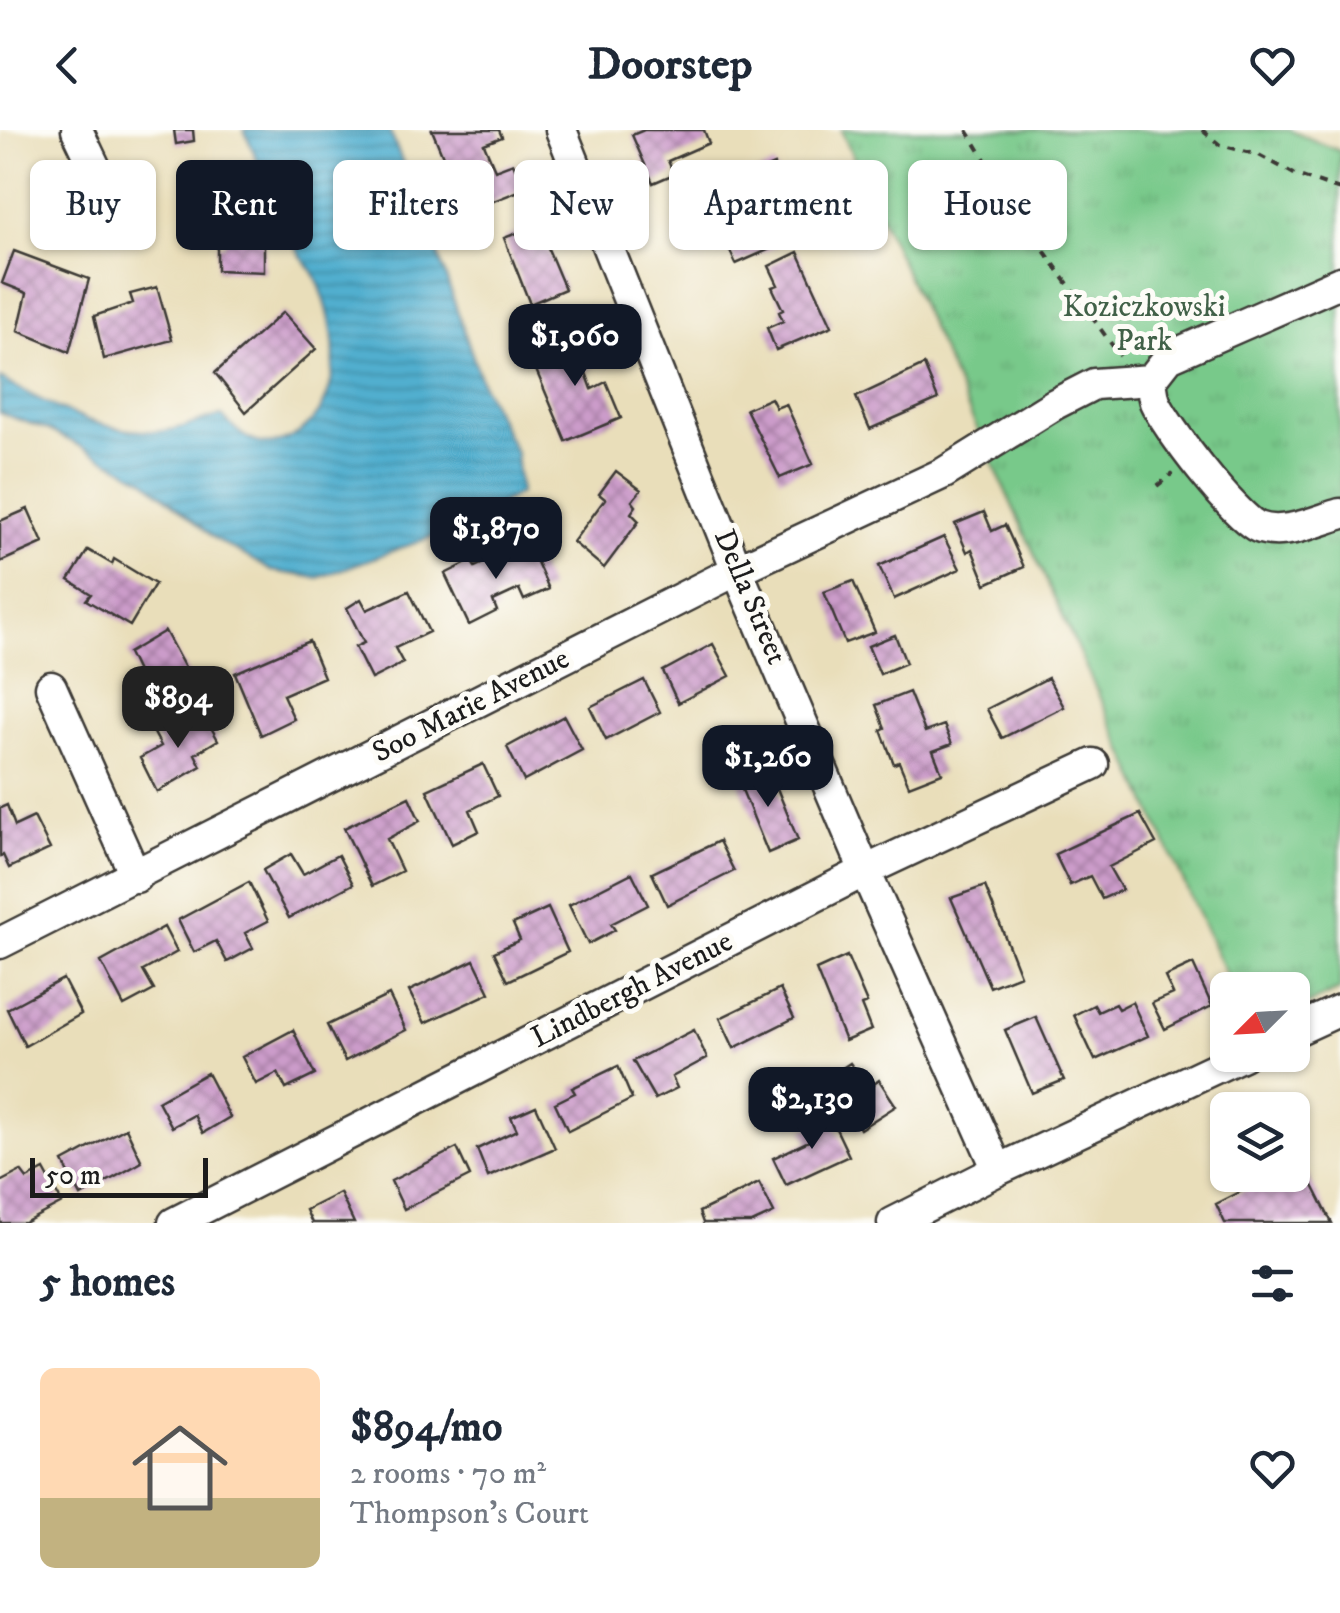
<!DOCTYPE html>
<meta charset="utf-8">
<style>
body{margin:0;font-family:"IM FELL DW Pica",serif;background:#f6f6f7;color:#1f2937;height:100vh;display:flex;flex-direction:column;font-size:38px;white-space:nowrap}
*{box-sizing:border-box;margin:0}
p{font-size:32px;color:#747a83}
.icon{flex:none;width:55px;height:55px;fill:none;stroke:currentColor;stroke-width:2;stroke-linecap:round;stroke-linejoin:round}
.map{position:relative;height:1093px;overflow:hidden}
.panel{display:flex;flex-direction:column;background:#fff;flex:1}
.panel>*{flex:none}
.top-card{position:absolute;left:30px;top:30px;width:1280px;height:90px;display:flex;gap:20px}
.needle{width:65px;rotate:246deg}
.fabs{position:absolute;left:1210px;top:842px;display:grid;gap:20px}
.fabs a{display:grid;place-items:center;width:100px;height:100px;border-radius:15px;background:#fff;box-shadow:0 2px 8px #0004;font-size:50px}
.scale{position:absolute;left:30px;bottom:25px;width:178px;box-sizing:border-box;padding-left:10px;border:5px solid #1c1c1c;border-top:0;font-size:28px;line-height:35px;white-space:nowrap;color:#1c1c1c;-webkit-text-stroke:8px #fdfcf7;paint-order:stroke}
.price{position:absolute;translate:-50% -85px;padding:0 22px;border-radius:20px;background:#111827;color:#fff;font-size:32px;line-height:65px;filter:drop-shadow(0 2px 5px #0008)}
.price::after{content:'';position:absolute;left:50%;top:60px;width:30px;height:22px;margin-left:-15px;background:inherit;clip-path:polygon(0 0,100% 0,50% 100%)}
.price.on{background:#222;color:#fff}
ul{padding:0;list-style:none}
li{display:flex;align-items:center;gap:30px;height:250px;padding:0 40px}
li span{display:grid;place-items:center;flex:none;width:280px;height:200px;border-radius:15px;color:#555}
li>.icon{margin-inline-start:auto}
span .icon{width:120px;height:120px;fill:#fffc;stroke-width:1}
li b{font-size:42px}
h2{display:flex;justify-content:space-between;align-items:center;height:120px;padding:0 40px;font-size:42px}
.chip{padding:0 35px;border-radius:15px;background:#fff;box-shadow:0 2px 8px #0004;font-size:35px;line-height:90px}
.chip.on{background:#111827;color:#fff}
header{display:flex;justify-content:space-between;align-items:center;height:130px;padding:0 40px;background:#fff;font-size:45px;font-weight:700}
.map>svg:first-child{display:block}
.grass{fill:url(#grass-tufts);stroke:#4a7253;stroke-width:2.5}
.water{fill:url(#water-rules);stroke:#366676;stroke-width:2.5}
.building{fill:url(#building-cross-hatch)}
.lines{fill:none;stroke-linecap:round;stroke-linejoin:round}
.minor-casing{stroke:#3b3934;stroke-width:35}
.path{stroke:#3b3934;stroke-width:4;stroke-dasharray:8 8;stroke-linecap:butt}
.minor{stroke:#fff;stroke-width:30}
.labels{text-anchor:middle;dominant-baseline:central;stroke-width:10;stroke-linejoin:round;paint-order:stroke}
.park-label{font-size:30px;fill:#416148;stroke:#fdfcf7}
.street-label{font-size:30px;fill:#1c1c1c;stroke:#fdfcf7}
</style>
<header><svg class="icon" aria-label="back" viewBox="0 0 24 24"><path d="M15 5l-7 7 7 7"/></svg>Doorstep<svg class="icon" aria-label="heart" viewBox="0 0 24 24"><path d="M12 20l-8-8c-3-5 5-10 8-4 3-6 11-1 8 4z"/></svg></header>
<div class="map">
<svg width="1340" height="1093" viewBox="0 0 1340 1093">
<defs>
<pattern id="grass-tufts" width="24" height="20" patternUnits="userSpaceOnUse" patternTransform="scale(2.5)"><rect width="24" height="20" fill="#78c98a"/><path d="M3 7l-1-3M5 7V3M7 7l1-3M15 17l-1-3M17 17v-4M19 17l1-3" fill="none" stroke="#67ac76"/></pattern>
<pattern id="water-rules" width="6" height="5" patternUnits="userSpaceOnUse" patternTransform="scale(2.5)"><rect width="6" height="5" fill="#51afcf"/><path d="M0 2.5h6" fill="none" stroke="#428ea7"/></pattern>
<pattern id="building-cross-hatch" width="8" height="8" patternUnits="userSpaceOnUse" patternTransform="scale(2.5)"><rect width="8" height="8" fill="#cc9cca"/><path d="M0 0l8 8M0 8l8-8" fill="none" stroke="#a57ea3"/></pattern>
</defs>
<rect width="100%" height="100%" fill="#fdfcf7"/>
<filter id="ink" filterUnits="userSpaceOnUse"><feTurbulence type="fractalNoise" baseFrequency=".01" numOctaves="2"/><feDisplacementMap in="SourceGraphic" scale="20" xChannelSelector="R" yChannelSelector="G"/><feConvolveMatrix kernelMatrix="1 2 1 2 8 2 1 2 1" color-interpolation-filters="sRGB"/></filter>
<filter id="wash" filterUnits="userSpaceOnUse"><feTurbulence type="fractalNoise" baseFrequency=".0048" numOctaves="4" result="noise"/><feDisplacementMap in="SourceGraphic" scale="40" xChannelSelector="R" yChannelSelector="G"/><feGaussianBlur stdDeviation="2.25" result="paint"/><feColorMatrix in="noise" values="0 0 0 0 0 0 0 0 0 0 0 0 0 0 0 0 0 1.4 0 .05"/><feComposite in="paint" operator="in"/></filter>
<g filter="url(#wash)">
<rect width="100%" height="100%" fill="#e9deba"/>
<path class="grass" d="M 841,0 L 1289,0 L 1340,21 L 1340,860 L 1293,881 L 1292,860 L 1233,860 Z"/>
<path class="water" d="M 244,0 L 389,0 L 423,80 L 483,256 L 516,323 L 520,363 L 462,396 L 318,448 L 272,441 L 214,408 L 144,349 L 49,300 L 0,283 L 0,248 C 50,276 103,305 162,301 C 182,300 202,289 222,286 C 241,306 259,322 288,309 C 349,279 339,197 315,145 C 310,136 302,129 297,120 C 277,82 262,39 244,0 Z"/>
<g id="blocks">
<path class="building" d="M 174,0 L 193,0 L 194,11 L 176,14 Z
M 432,0 L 499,0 L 502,7 L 484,14 L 495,40 L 513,33 L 524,59 L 466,82 Z
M 644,0 L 704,0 L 709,13 L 668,31 L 674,44 L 653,53 L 632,5 Z
M 774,35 L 790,71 L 762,83 L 777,116 L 736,134 L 724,108 L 742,98 L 735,83 L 740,81 L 729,54 Z
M 223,86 L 264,86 L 264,142 L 217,140 L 217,115 L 225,115 Z
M 538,95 L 565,159 L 530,174 L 504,108 Z
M 14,121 L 89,149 L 69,222 L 18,201 L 27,163 L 2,153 Z
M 798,122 L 832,196 L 776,220 L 767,198 L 783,191 L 779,182 L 783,180 L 772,157 L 778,155 L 769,136 Z
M 157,157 L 172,210 L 104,229 L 94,186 L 133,173 L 130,164 Z
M 283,182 L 316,219 L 246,282 L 215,243 Z
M 585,205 L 598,234 L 585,240 L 592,259 L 606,252 L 621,288 L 566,311 L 531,228 Z
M 924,235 L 938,269 L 870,299 L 856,267 Z
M 771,268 L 776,278 L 786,274 L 813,334 L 780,348 L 746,279 Z
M 616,341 L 641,360 L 632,371 L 636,376 L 631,383 L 639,391 L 604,438 L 573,412 L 605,369 L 599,364 Z
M 28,379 L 43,413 L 0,432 L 0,391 Z
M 984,382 L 992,401 L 1005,395 L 1024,437 L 986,454 L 972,419 L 967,422 L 955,394 Z
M 944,407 L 960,439 L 894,469 L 879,436 Z
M 528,412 L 549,459 L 524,470 L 519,459 L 493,471 L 497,481 L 469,495 L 445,444 L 471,431 L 475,437 Z
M 88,420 L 112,434 L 114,429 L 155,454 L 130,496 L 86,470 L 91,464 L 69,450 Z
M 853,451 L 875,502 L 845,513 L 824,462 Z
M 409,461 L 429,502 L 395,518 L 403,533 L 371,549 L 355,517 L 364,513 L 347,478 L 361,469 L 367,480 Z
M 165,501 L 193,553 L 143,581 L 128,552 L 139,546 L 128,523 Z
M 895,505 L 906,533 L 880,544 L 868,516 Z
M 309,511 L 324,547 L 283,565 L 294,589 L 261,605 L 235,543 Z
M 713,514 L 730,546 L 678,573 L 663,541 Z
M 1048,548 L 1064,577 L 1002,608 L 987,579 Z
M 644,550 L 660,582 L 606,610 L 590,577 Z
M 909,562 L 925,602 L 944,595 L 952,614 L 933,621 L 942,643 L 909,656 L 899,632 L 894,634 L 881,600 L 885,598 L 876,575 Z
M 204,585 L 218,610 L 195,624 L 201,636 L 157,662 L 140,628 L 161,616 L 154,603 L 178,590 L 181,597 Z
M 564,586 L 582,620 L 524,651 L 507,617 Z
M 483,634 L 498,666 L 470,680 L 479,701 L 452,714 L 427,660 Z
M 768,636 L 798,710 L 768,723 L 738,650 Z
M 409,667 L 420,691 L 387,709 L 402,741 L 372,756 L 344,698 Z
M 7,675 L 15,696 L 34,687 L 50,719 L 9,738 L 3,725 L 0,726 L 0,678 Z
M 1140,684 L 1156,713 L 1109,737 L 1122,760 L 1102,769 L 1090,746 L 1070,755 L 1055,724 Z
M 719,711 L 734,741 L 667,775 L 652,743 Z
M 291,724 L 303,744 L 338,725 L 353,754 L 289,788 L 263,740 Z
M 632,743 L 648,775 L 611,794 L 615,800 L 588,814 L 569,775 Z
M 249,752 L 268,791 L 245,803 L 253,818 L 227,832 L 216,811 L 194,822 L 178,790 Z
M 985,756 L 1020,845 L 990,857 L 951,768 Z
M 548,778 L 568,822 L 508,851 L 494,822 L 520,810 L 513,794 Z
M 164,797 L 177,822 L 143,841 L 154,860 L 124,876 L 101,832 Z
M 847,826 L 867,873 L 861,875 L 871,900 L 845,911 L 816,840 Z
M 474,830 L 490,863 L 425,893 L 409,861 Z
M 1193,834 L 1212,876 L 1165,899 L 1152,873 L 1173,864 L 1165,847 Z
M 63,849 L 81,884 L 25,916 L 7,879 Z
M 780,859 L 794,888 L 734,918 L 720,888 Z
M 389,865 L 406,900 L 345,931 L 327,895 Z
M 1132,872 L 1148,906 L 1095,930 L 1074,885 L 1094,875 L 1098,882 L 1115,874 L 1118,879 Z
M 1036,887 L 1064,950 L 1032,963 L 1005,900 Z
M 293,900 L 315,945 L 286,959 L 278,943 L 256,954 L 242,927 Z
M 694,900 L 707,928 L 672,947 L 677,958 L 655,969 L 633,931 Z
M 850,933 L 863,951 L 870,947 L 874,954 L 879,950 L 896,976 L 860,999 L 829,947 Z
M 618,936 L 632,969 L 568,1001 L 555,973 L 575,963 L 572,958 Z
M 207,943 L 230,987 L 203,1003 L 194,985 L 172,997 L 158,971 Z
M 536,976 L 555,1018 L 488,1047 L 477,1019 L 517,1000 L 511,987 Z
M 830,986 L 849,1026 L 786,1055 L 773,1028 L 809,1011 L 803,1000 Z
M 126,998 L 142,1032 L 81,1066 L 63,1032 Z
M 457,1018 L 470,1046 L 404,1079 L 391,1051 Z
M 1301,1032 L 1332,1093 L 1225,1093 L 1216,1074 L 1274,1045 L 1292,1045 L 1292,1036 Z
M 44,1040 L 62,1073 L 24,1093 L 0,1093 L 0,1052 L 21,1041 L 27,1049 Z
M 759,1053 L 774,1083 L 752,1093 L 703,1093 L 699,1082 Z
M 340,1063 L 354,1093 L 312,1093 L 306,1080 Z"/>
</g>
</g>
<g filter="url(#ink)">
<use href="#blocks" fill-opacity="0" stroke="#3b3934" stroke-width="2.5"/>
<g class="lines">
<g class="minor-casing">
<path id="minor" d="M 77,0 L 107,63
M 561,0 L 737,440 L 865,741 L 998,1040
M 1340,152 L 1169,227 L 1151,250 C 1152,257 1153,266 1155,272 C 1166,297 1235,387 1258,397 C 1283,407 1316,391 1340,384
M 51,557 L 136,747
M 0,813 L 737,440 L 944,343 L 1055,274 L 1094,254 L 1151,250
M 1292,902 L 1340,880
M 174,1093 L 865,741 L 1093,634
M 893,1093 L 998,1040 L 1243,925"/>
</g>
<path class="path" d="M 967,0 L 1022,90 L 1120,226
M 1202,0 L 1220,15 L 1259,25 L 1296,45 L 1340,60
M 1157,356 L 1173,343"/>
<use href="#minor" class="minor"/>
</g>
</g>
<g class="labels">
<g class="park-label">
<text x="1144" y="177">Koziczkowski<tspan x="1144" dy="34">Park</tspan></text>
</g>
<g class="street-label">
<text transform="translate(750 467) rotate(67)">Della Street</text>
<text transform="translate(471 576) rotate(-27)">Soo Marie Avenue</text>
<text transform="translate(632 860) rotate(-27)">Lindbergh Avenue</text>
</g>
</g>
</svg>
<div class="fabs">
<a><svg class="needle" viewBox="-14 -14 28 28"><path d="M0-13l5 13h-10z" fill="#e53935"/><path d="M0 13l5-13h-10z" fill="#747a83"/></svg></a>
<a><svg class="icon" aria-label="layers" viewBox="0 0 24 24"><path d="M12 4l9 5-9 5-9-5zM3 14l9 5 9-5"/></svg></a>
</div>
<div class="scale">50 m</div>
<b class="price" style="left:575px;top:259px">$1,060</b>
<b class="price" style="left:496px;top:452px">$1,870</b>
<b class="price on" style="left:178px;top:621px">$894</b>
<b class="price" style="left:768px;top:680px">$1,260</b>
<b class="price" style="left:812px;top:1022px">$2,130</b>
<div class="top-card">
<a class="chip">Buy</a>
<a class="chip on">Rent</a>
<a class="chip">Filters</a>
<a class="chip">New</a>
<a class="chip">Apartment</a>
<a class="chip">House</a>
</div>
</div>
<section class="panel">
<h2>5 homes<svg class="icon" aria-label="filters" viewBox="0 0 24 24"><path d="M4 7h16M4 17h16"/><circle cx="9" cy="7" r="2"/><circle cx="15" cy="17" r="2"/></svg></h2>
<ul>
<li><span style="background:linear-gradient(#ffd9b3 65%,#c2b280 0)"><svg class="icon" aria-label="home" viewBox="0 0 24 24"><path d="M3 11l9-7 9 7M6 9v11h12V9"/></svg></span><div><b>$894/mo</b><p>2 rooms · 70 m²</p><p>Thompson's Court</p></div><svg class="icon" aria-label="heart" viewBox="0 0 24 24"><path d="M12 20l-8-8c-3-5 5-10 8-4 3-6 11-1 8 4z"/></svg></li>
</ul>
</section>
